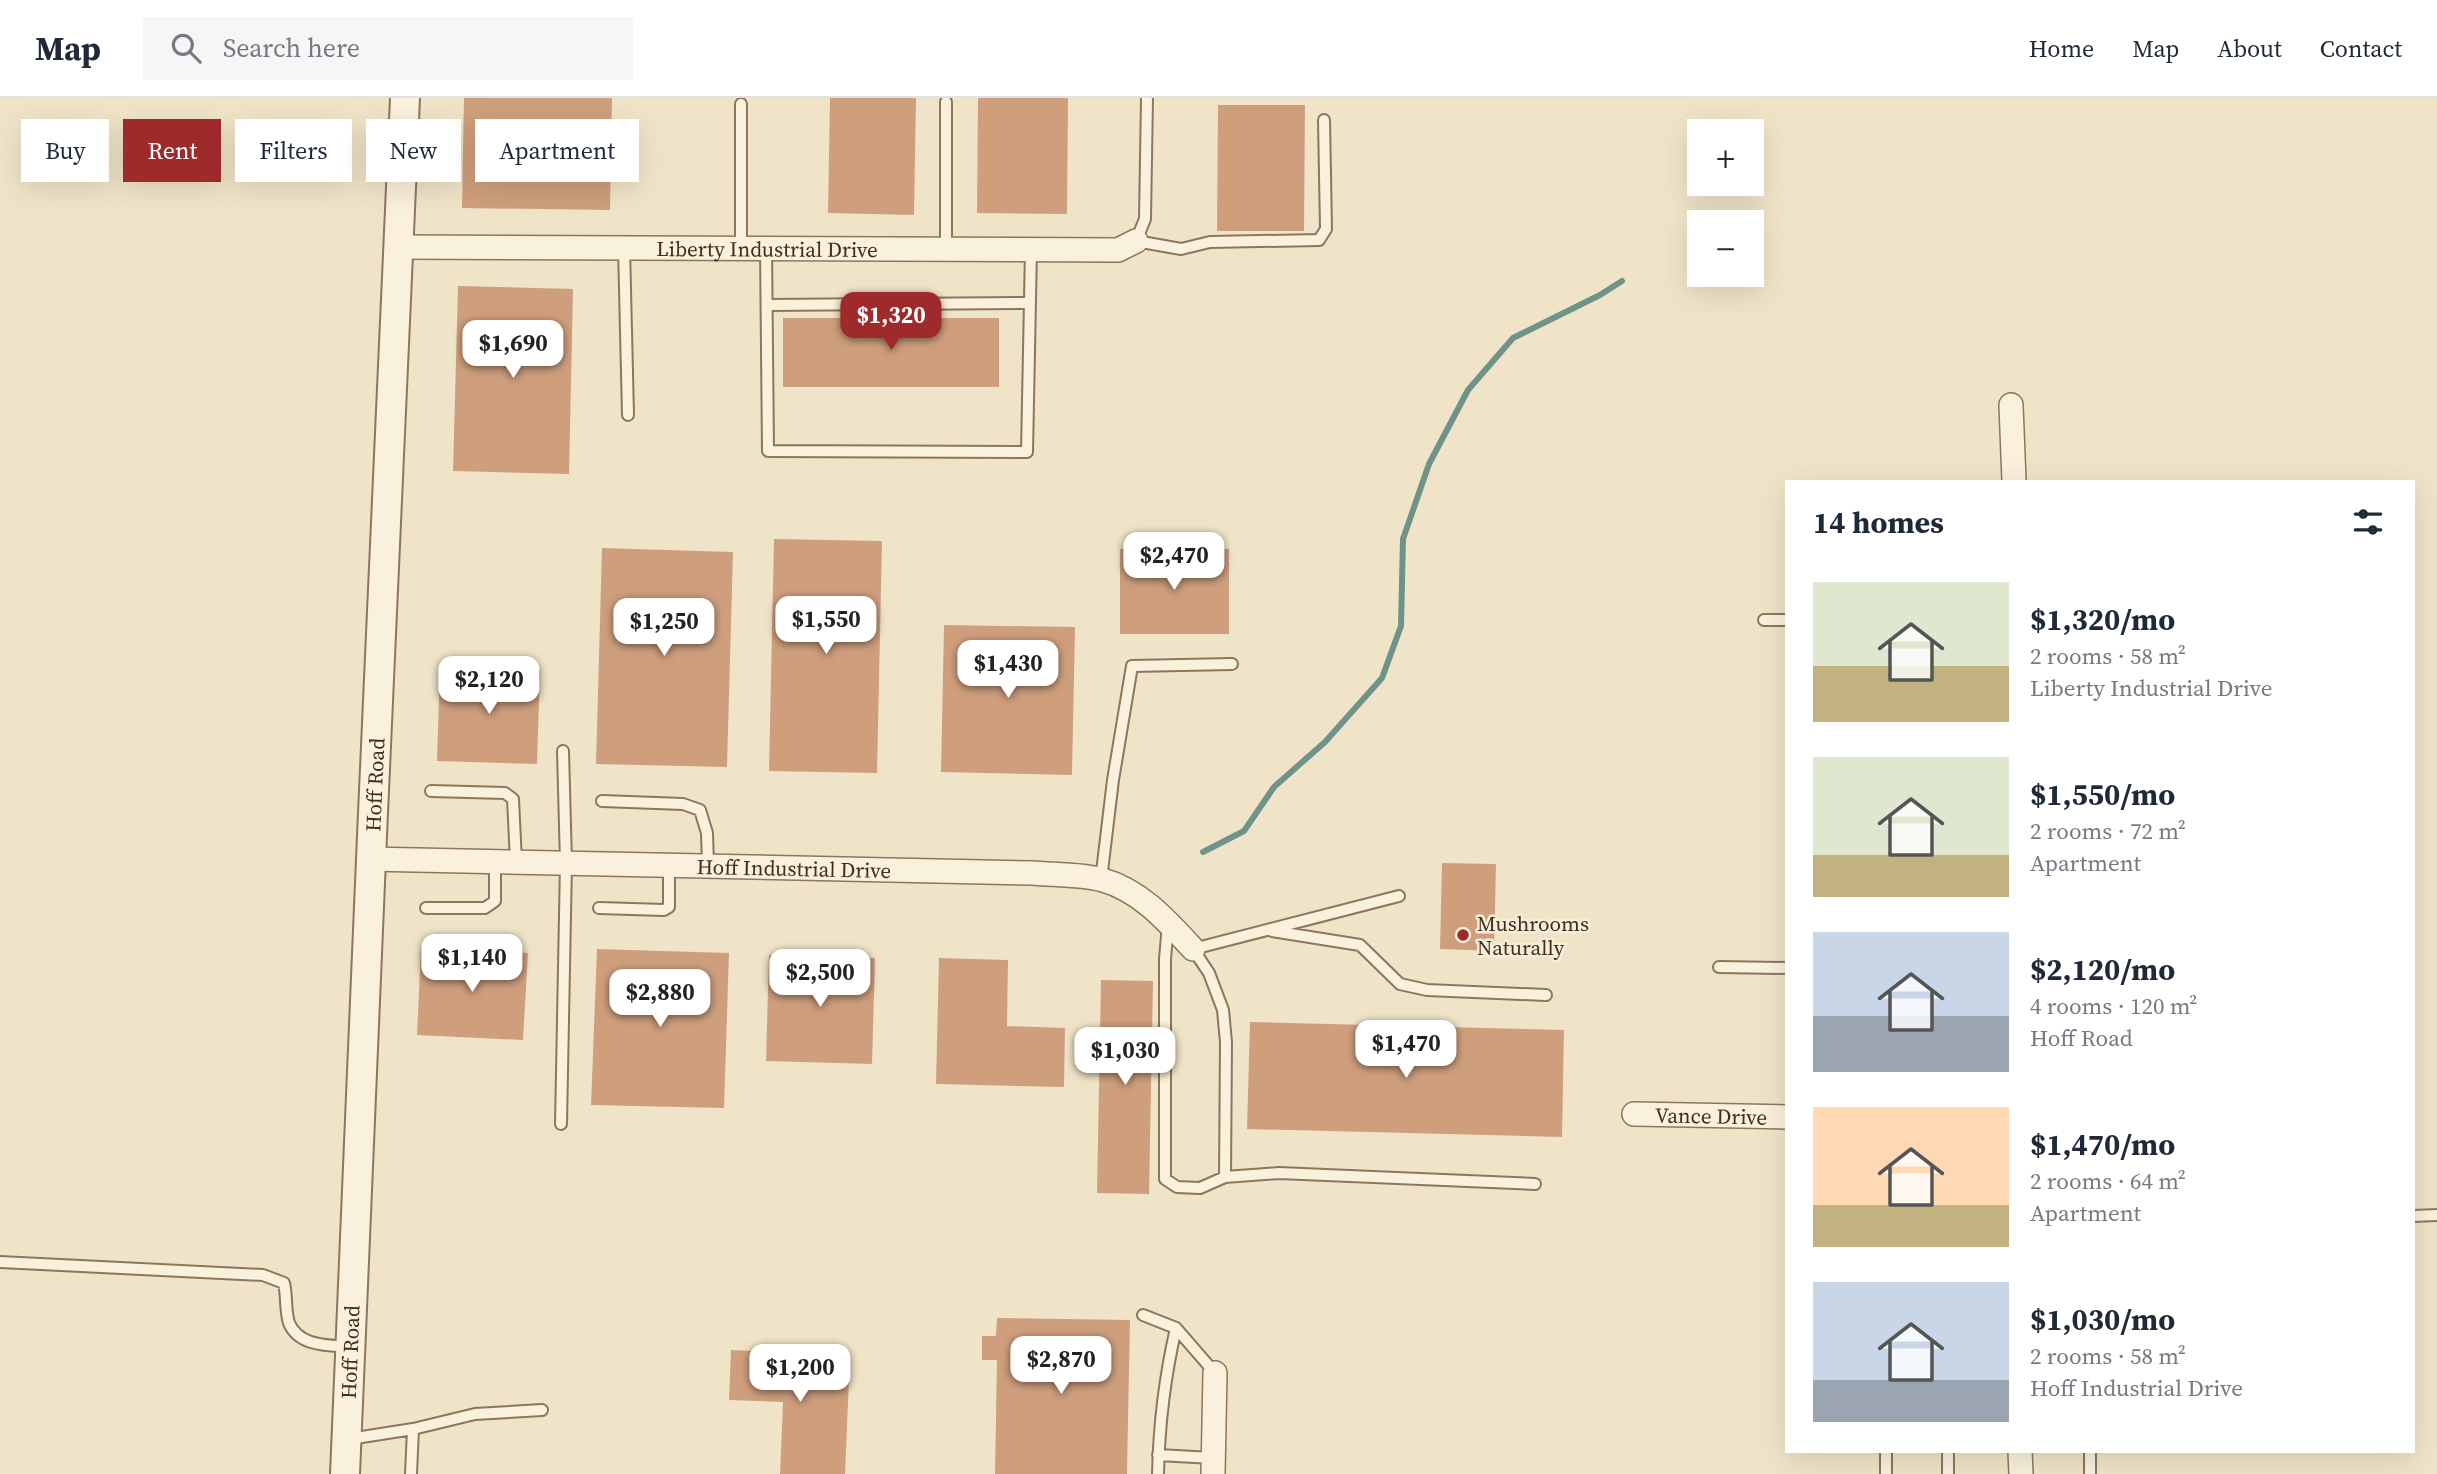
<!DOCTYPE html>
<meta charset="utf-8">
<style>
body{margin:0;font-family:"Source Serif 4",serif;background:#f6f6f7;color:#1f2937;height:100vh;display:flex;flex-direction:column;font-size:26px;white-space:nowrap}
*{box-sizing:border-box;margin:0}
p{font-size:23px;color:#747a83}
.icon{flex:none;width:38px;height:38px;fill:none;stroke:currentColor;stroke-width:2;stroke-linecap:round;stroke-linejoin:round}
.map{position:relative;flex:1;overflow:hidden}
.panel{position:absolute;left:1785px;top:382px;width:630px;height:973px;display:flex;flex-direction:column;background:#fff;border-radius:0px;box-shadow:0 7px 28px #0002}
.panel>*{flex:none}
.guide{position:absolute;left:21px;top:21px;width:665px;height:63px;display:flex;gap:14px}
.fabs{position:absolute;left:1687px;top:21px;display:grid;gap:14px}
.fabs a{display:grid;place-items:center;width:77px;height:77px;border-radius:0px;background:#fff;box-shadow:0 7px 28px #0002;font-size:35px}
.price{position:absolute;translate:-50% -60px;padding:0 16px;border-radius:14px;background:#fff;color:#222;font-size:23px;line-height:46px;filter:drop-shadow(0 2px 4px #0008)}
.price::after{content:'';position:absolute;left:50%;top:42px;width:21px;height:16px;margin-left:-10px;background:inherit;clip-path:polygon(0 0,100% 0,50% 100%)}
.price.on{background:#9e2a2b;color:#fff}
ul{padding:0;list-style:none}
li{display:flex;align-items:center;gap:21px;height:175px;padding:0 28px}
li span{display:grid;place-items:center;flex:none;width:196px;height:140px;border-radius:0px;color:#555}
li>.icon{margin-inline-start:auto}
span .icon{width:84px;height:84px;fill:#fffc;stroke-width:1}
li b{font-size:30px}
h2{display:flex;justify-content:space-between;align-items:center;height:84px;padding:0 28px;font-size:30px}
.tag{padding:0 24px;border-radius:0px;background:#fff;box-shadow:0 7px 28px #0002;font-size:24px;line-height:63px}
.tag.on{background:#9e2a2b;color:#fff}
header{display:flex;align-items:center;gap:42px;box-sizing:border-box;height:98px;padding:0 35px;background:#fff;border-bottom:2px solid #e0e1e3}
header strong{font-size:33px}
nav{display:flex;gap:38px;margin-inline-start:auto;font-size:24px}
.search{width:490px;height:63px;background:#f6f6f7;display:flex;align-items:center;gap:18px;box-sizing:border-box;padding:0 24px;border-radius:0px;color:#747a83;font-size:26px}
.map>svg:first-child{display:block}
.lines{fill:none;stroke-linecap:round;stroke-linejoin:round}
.stream{stroke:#6f938a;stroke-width:6}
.building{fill:#cf9f7d}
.service-casing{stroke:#8d765c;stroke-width:14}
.minor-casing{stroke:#8d765c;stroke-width:26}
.tertiary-casing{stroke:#8d765c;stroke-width:32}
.service{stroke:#faf1dc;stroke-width:10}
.minor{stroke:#faf1dc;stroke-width:23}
.tertiary{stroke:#faf1dc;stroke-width:28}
.poi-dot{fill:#9e2a2b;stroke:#f7eed8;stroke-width:2.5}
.labels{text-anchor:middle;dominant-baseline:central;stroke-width:5;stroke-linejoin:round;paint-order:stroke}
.street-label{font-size:21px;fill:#3d2e20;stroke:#f7eed8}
.poi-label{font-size:21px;fill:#3d2e20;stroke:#f7eed8;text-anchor:start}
</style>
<header>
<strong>Map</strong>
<div class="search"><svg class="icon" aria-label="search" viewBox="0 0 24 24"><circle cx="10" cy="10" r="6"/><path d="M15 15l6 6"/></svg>Search here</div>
<nav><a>Home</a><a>Map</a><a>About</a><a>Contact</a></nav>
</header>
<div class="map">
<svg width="2437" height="1376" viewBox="0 0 2437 1376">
<rect width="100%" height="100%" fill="#f0e4c8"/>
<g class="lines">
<path class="stream" d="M 1203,754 L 1244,733 L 1274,689 L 1325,644 L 1382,580 L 1401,528 L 1403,441 L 1429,366 L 1468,292 L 1513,240 L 1600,197 L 1622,183"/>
</g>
<path class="building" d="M 464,0 L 612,0 L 610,112 L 462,110 Z
M 830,0 L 916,0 L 914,117 L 828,115 Z
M 978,0 L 1068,0 L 1067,116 L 977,115 Z
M 1218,7 L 1305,7 L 1304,133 L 1217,133 Z
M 458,188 L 573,191 L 569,376 L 453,373 Z
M 783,220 L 999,220 L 999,289 L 783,289 Z
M 774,441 L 882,443 L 877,675 L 769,673 Z
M 602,450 L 733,454 L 727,669 L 596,666 Z
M 1120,451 L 1229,451 L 1229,536 L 1120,536 Z
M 944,527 L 1075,529 L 1072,677 L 941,674 Z
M 440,569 L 540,572 L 537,666 L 437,663 Z
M 1442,765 L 1496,766 L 1494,853 L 1440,851 Z
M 421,850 L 528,855 L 523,942 L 417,937 Z
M 597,851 L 729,855 L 724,1010 L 591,1007 Z
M 769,857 L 875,860 L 872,966 L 766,963 Z
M 939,860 L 1008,862 L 1007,928 L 1065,930 L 1064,989 L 936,986 Z
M 1101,882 L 1153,883 L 1149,1096 L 1097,1095 Z
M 1250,924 L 1564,932 L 1562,1039 L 1247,1031 Z
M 997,1220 L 1130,1222 L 1127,1376 L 995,1376 L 997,1262 L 982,1262 L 982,1238 L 996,1238 Z
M 731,1252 L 850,1257 L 845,1376 L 780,1376 L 783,1304 L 729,1302 Z"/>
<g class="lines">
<g class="service-casing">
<path id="service" d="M 1147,0 L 1145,121 L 1136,143 L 1181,151 L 1210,144 L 1319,142 L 1326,131 L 1324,22
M 741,6 L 741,150
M 624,149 L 628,317
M 766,150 L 768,353 L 1027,354 L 1031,151
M 946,151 L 946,4
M 767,207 L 1030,205
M 1764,522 L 1787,522
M 431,693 L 505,695 L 513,701 L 516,764
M 602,703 L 683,706 L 700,712 L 707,735 L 708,768
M 1101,782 L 1113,682 L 1132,568 L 1232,566
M 426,810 L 485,810 L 495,803 L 495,764
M 599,810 L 664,812 L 669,809 L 669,767
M 1168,826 L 1165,861 L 1165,1081 L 1177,1089 L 1200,1090 L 1225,1079 L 1279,1075 L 1535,1086
M 1272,833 L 1360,847 L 1400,886 L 1427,892 L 1546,897
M 1719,869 L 1787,870
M 561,1026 L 566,765 L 563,653
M 1225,1079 L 1226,944 L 1223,912 L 1209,875 L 1193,851 L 1399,798
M 2413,1118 L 2437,1117
M 0,1164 L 263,1177 L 284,1185 C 287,1197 285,1213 289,1225 C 299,1249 329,1247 350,1249
M 1143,1217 L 1176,1230 L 1215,1275
M 349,1341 L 413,1331 L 475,1316 L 542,1312
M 1886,1353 L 1886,1376
M 1948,1353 L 1948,1376
M 2090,1353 L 2090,1376
M 1158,1357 L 1213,1360
M 411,1376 L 413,1331
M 1158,1376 C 1159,1326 1165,1278 1176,1230"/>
</g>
<g class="minor-casing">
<g id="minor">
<path id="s1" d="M 398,149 L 1118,152 L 1136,143"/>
<path d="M 2011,307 L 2014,383"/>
<path id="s2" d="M 369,761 L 1032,775 C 1054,777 1081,776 1103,782 C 1141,793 1167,823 1193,851"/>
<path id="s3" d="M 1634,1016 L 1787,1019"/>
<path d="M 2020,1353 L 2021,1376"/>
<path d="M 1213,1376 L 1215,1275"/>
</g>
</g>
<g class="tertiary-casing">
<g id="tertiary">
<path id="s4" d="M 345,1376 C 362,917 386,459 405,0"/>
</g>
</g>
<use href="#service" class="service"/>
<use href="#minor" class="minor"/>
<use href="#tertiary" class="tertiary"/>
</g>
<circle class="poi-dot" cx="1463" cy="837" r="7"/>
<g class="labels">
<g class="street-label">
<text stroke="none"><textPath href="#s1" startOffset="369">Liberty Industrial Drive</textPath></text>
<text stroke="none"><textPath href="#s4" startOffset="690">Hoff Road</textPath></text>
<text stroke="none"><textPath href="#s2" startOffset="425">Hoff Industrial Drive</textPath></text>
<text stroke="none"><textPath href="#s3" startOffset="77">Vance Drive</textPath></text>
<text stroke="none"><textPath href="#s4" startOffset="122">Hoff Road</textPath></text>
</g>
<g class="poi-label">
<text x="1477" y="825">Mushrooms<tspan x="1477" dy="24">Naturally</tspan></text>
</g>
</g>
</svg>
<div class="fabs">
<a>+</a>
<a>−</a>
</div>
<b class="price on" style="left:891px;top:254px">$1,320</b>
<b class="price" style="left:513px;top:282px">$1,690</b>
<b class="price" style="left:1174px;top:494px">$2,470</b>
<b class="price" style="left:826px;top:558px">$1,550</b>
<b class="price" style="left:664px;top:560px">$1,250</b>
<b class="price" style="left:1008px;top:602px">$1,430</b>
<b class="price" style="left:489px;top:618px">$2,120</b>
<b class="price" style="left:472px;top:896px">$1,140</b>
<b class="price" style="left:820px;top:911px">$2,500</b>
<b class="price" style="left:660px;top:931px">$2,880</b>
<b class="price" style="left:1406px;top:982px">$1,470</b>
<b class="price" style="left:1125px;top:989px">$1,030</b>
<b class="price" style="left:1061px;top:1298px">$2,870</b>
<b class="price" style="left:800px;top:1306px">$1,200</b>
<div class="guide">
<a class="tag">Buy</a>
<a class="tag on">Rent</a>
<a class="tag">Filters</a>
<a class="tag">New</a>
<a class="tag">Apartment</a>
</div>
<section class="panel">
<h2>14 homes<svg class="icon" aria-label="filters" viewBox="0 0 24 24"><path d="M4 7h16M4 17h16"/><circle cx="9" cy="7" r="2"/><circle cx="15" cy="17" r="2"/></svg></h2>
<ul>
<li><span style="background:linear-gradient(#dfe7d0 60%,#c2b280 0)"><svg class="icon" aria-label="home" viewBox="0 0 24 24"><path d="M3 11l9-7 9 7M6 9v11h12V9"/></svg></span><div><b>$1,320/mo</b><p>2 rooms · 58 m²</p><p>Liberty Industrial Drive</p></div></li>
<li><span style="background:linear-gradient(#dfe7d0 70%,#c2b280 0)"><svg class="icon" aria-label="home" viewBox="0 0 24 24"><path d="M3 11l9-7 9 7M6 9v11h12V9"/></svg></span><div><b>$1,550/mo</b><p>2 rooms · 72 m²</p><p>Apartment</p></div></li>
<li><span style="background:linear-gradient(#c9d6e8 60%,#9aa5b1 0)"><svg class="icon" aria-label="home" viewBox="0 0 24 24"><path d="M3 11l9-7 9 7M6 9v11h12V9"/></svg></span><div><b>$2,120/mo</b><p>4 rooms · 120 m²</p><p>Hoff Road</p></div></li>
<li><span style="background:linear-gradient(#ffd9b3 70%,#c2b280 0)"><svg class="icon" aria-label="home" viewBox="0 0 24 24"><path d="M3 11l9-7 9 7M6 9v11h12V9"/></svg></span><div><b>$1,470/mo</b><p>2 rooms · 64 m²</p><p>Apartment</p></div></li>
<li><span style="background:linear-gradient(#c9d6e8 70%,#9aa5b1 0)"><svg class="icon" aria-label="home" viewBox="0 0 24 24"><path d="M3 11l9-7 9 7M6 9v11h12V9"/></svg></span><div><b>$1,030/mo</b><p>2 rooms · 58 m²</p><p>Hoff Industrial Drive</p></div></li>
</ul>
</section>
</div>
